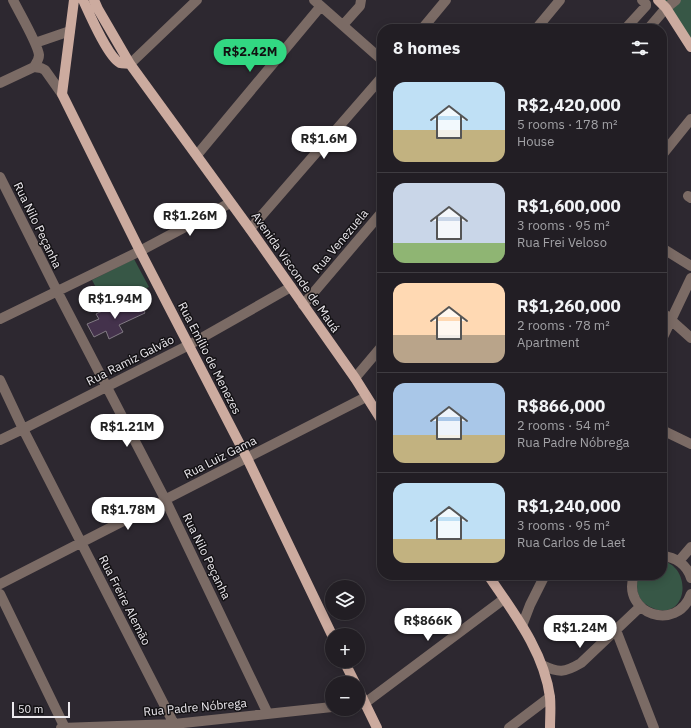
<!DOCTYPE html>
<meta charset="utf-8">
<style>
body{margin:0;font-family:"IBM Plex Sans",sans-serif;background:#2e2b31;color:#f1f3f6;height:100vh;display:flex;flex-direction:column;font-size:15px;white-space:nowrap}
*{box-sizing:border-box;margin:0}
p{font-size:13px;color:#a2a2a6}
.icon{flex:none;width:22px;height:22px;fill:none;stroke:currentColor;stroke-width:2;stroke-linecap:round;stroke-linejoin:round}
.map{position:relative;flex:1;overflow:hidden}
.panel{position:absolute;left:377px;top:24px;width:290px;height:556px;display:flex;flex-direction:column;background:#221e24;border-radius:16px;box-shadow:0 2px 10px #0003,0 0 0 1px #3f3c41}
.panel>*{flex:none}
.controls{position:absolute;left:325px;top:580px;display:grid;gap:8px}
.controls a{display:grid;place-items:center;width:40px;height:40px;border-radius:50%;background:#221e24;box-shadow:0 2px 10px #0003,0 0 0 1px #3f3c41;font-size:20px}
.scale{position:absolute;left:12px;bottom:10px;width:58px;box-sizing:border-box;padding-left:4px;border:2px solid #ece9ee;border-top:0;font-size:11px;line-height:14px;white-space:nowrap;color:#ece9ee;-webkit-text-stroke:3px #141215;paint-order:stroke}
.price{position:absolute;translate:-50% -34px;padding:0 9px;border-radius:14px;background:#fff;color:#222;font-size:13px;line-height:26px;filter:drop-shadow(0 1px 2px #0008)}
.price::after{content:'';position:absolute;left:50%;top:24px;width:12px;height:9px;margin-left:-6px;background:inherit;clip-path:polygon(0 0,100% 0,50% 100%)}
.price.active{background:#32d882;color:#111}
ul{padding:0;list-style:none}
li{display:flex;align-items:center;gap:12px;height:100px;padding:0 16px}
li+li{border-top:1px solid #3f3c41}
li span{display:grid;place-items:center;flex:none;width:112px;height:80px;border-radius:12px;color:#555}
li>.icon{margin-inline-start:auto}
span .icon{width:48px;height:48px;fill:#fffc;stroke-width:1}
li b{font-size:17px}
h2{display:flex;justify-content:space-between;align-items:center;height:48px;padding:0 16px;font-size:17px}
.map>svg:first-child{display:block}
.green{fill:#375746}
.building{fill:#44324c;stroke:#827b84}
.lines{fill:none;stroke-linecap:round;stroke-linejoin:round}
.minor{stroke:#7b6b65;stroke-width:10}
.major{stroke:#ccab9f;stroke-width:10}
.labels{text-anchor:middle;dominant-baseline:central;stroke-width:3;stroke-linejoin:round;paint-order:stroke}
.street-label{font-size:12px;fill:#ece9ee;stroke:#141215}
</style>
<div class="map">
<svg width="691" height="728" viewBox="0 0 691 728">
<rect width="100%" height="100%" fill="#2d2830"/>
<path class="green" d="M 662,0 L 691,0 L 691,46 Z
M 134,259 L 149,287 L 106,307 L 92,280 Z
M 662,561 C 691,566 689,616 658,610 C 652,608 647,606 642,601 C 636,593 636,584 639,575 L 662,575 Z"/>
<path class="building" d="M 139,301 L 145,313 L 119,325 L 123,332 L 109,339 L 106,331 L 94,337 L 87,324 L 99,319 L 96,314 L 110,307 L 113,313 Z"/>
<g class="lines">
<path class="minor" d="M 13,0 C 19,12 38,44 39,55 C 39,60 36,63 34,67
M 314,0 L 382,60
M 343,25 L 360,6 L 361,0
M 422,29 L 446,0
M 536,29 L 560,0
M 625,29 L 646,6 L 646,4 L 642,0
M 648,29 L 666,8 L 676,0
M 35,43 L 70,31
M 130,64 L 197,0
M 34,67 L 41,68 L 45,70 L 62,94
M 0,83 L 34,67
M 197,155 L 321,6
M 662,155 L 691,119
M 0,177 L 57,291 L 165,499 L 268,714
M 688,196 L 691,198
M 250,229 L 382,77
M 662,248 L 691,266
M 303,305 L 382,212
M 662,312 L 691,338
M 0,319 L 140,251 L 230,203
M 662,339 L 691,278
M 355,378 L 382,346
M 0,380 L 23,429 L 174,724
M 662,430 L 691,444
M 0,440 L 23,429 L 189,345 L 291,287
M 662,556 C 676,557 687,565 691,578
M 679,561 L 691,547
M 634,575 C 621,614 677,633 691,594
M 0,584 L 366,397
M 0,594 L 65,728
M 522,626 L 530,605 L 545,575
M 616,630 L 654,728
M 542,665 C 559,673 564,673 581,663 L 640,607
M 358,704 L 365,703 L 504,599
M 61,728 L 174,724 L 332,707
M 509,728 L 550,697"/>
<path class="major" d="M 74,0 L 62,94 L 140,251 L 247,458 L 332,635
M 83,0 C 89,13 108,57 120,63 C 123,64 127,63 130,64
M 94,0 L 98,9 L 130,64 L 250,229 L 355,378 L 382,421
M 658,0 L 666,8 L 691,47
M 488,575 C 513,612 544,651 550,697 C 551,707 550,718 550,728
M 344,661 L 355,683
M 358,689 L 377,728"/>
</g>
<g class="labels">
<g class="street-label">
<text transform="translate(38 225) rotate(64)">Rua Nilo Peçanha</text>
<text transform="translate(340 241) rotate(-50)">Rua Venezuela</text>
<text transform="translate(296 272) rotate(55)">Avenida Visconde de Mauá</text>
<text transform="translate(210 358) rotate(63)">Rua Emílio de Menezes</text>
<text transform="translate(130 360) rotate(-27)">Rua Ramiz Galvão</text>
<text transform="translate(220 457) rotate(-27)">Rua Luiz Gama</text>
<text transform="translate(207 556) rotate(64)">Rua Nilo Peçanha</text>
<text transform="translate(125 600) rotate(63)">Rua Freire Alemão</text>
<text transform="translate(195 707) rotate(-5)">Rua Padre Nóbrega</text>
</g>
</g>
</svg>
<div class="controls">
<a><svg class="icon" aria-label="layers" viewBox="0 0 24 24"><path d="M12 4l9 5-9 5-9-5zM3 14l9 5 9-5"/></svg></a>
<a>+</a>
<a>−</a>
</div>
<div class="scale">50 m</div>
<b class="price active" style="left:250px;top:73px">R$2.42M</b>
<b class="price" style="left:324px;top:160px">R$1.6M</b>
<b class="price" style="left:190px;top:237px">R$1.26M</b>
<b class="price" style="left:115px;top:320px">R$1.94M</b>
<b class="price" style="left:127px;top:448px">R$1.21M</b>
<b class="price" style="left:128px;top:531px">R$1.78M</b>
<b class="price" style="left:428px;top:642px">R$866K</b>
<b class="price" style="left:580px;top:649px">R$1.24M</b>
<section class="panel">
<h2>8 homes<svg class="icon" aria-label="filters" viewBox="0 0 24 24"><path d="M4 7h16M4 17h16"/><circle cx="9" cy="7" r="2"/><circle cx="15" cy="17" r="2"/></svg></h2>
<ul>
<li><span style="background:linear-gradient(#bfe0f5 60%,#c2b280 0)"><svg class="icon" aria-label="home" viewBox="0 0 24 24"><path d="M3 11l9-7 9 7M6 9v11h12V9"/></svg></span><div><b>R$2,420,000</b><p>5 rooms · 178 m²</p><p>House</p></div></li>
<li><span style="background:linear-gradient(#c9d6e8 75%,#8fb573 0)"><svg class="icon" aria-label="home" viewBox="0 0 24 24"><path d="M3 11l9-7 9 7M6 9v11h12V9"/></svg></span><div><b>R$1,600,000</b><p>3 rooms · 95 m²</p><p>Rua Frei Veloso</p></div></li>
<li><span style="background:linear-gradient(#ffd9b3 65%,#b9a48a 0)"><svg class="icon" aria-label="home" viewBox="0 0 24 24"><path d="M3 11l9-7 9 7M6 9v11h12V9"/></svg></span><div><b>R$1,260,000</b><p>2 rooms · 78 m²</p><p>Apartment</p></div></li>
<li><span style="background:linear-gradient(#a9c7e8 65%,#c2b280 0)"><svg class="icon" aria-label="home" viewBox="0 0 24 24"><path d="M3 11l9-7 9 7M6 9v11h12V9"/></svg></span><div><b>R$866,000</b><p>2 rooms · 54 m²</p><p>Rua Padre Nóbrega</p></div></li>
<li><span style="background:linear-gradient(#bfe0f5 70%,#c2b280 0)"><svg class="icon" aria-label="home" viewBox="0 0 24 24"><path d="M3 11l9-7 9 7M6 9v11h12V9"/></svg></span><div><b>R$1,240,000</b><p>3 rooms · 95 m²</p><p>Rua Carlos de Laet</p></div></li>
</ul>
</section>
</div>
